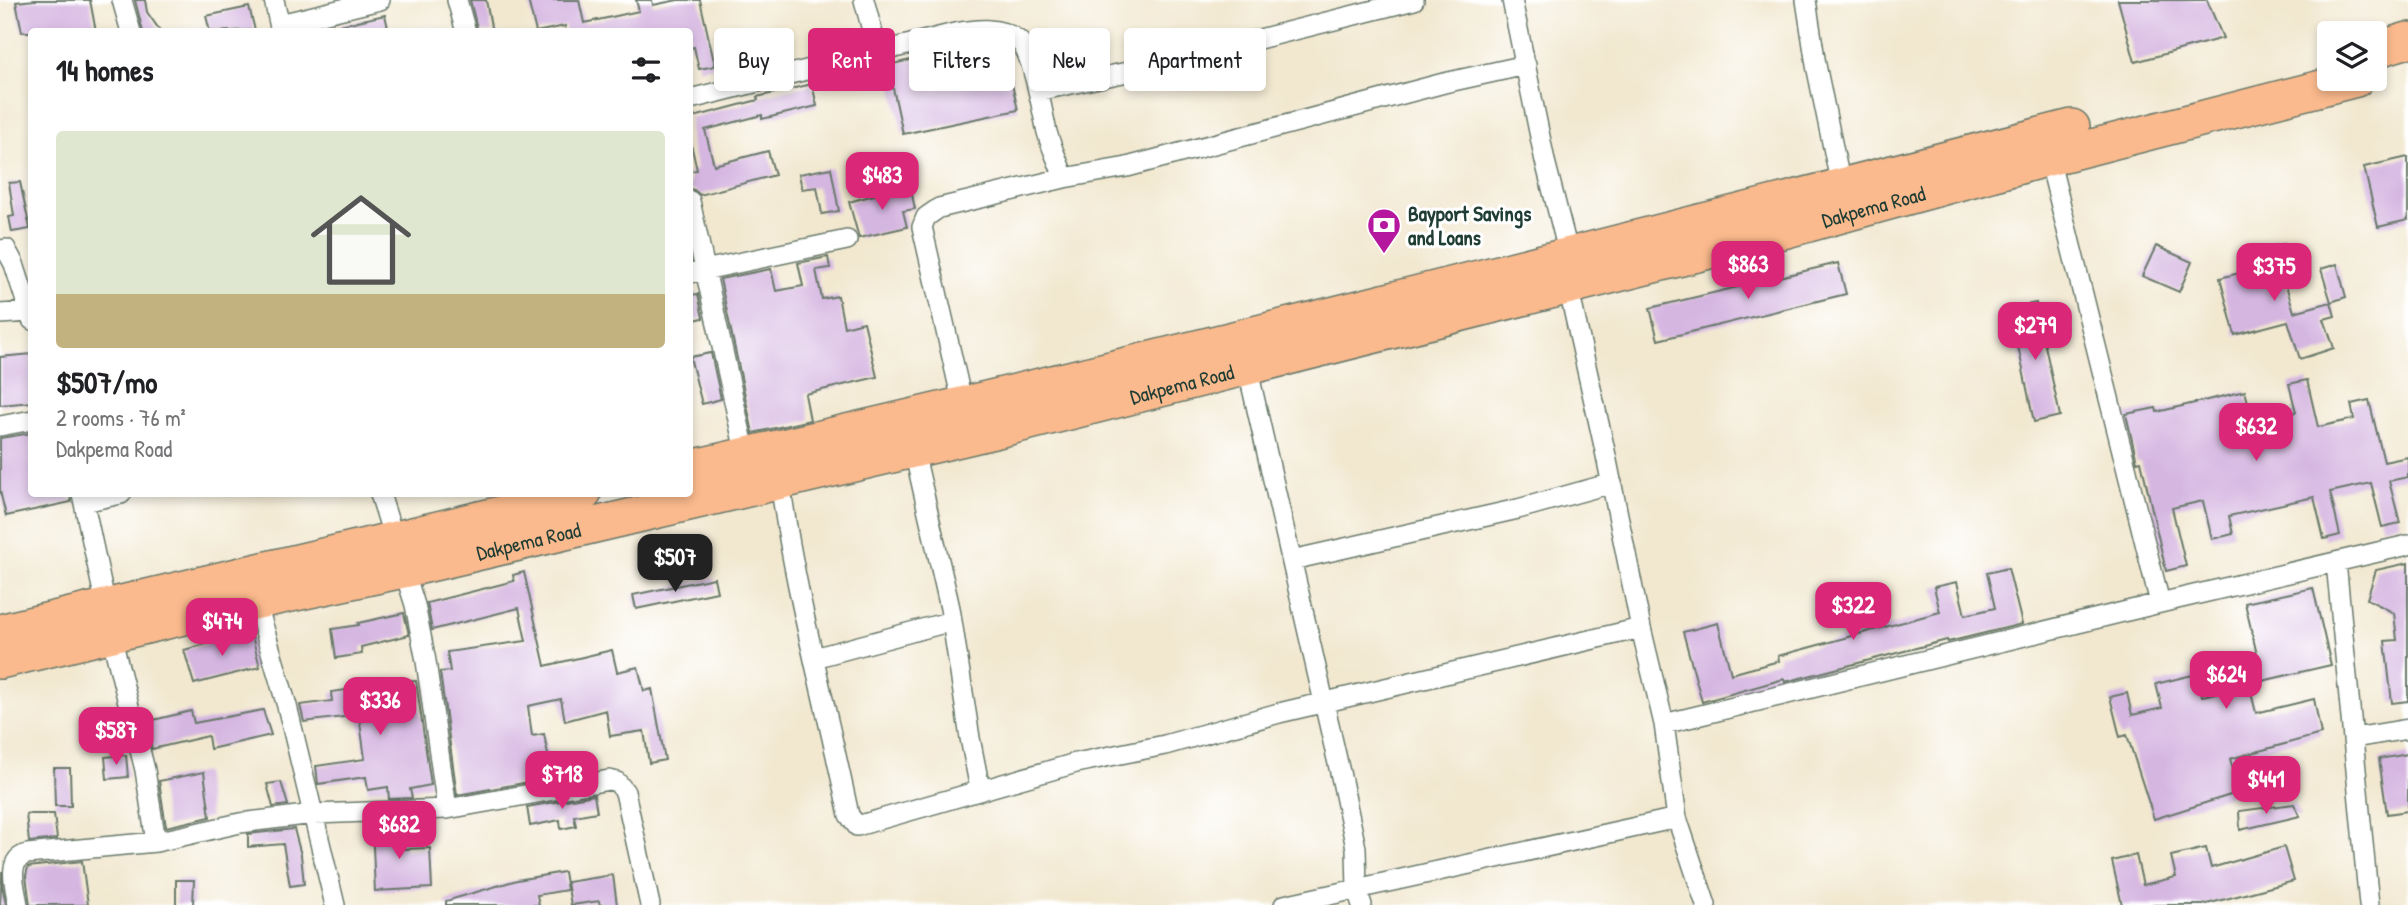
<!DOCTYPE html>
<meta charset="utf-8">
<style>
body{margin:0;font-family:"Patrick Hand",sans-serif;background:#f2f2f2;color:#202124;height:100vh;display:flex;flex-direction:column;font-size:26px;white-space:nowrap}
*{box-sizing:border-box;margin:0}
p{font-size:23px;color:#757577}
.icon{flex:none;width:38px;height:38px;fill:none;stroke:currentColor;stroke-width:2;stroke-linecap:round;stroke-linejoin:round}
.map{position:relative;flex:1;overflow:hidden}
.sheet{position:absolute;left:28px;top:28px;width:665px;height:469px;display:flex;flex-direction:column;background:#fff;border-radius:7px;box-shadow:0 4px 10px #0003}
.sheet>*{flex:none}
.hud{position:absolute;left:714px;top:28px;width:665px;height:63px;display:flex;gap:14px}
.tools{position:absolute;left:2317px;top:21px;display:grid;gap:14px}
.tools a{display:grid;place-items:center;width:70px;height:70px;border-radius:7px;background:#fff;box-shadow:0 4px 10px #0003;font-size:35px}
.price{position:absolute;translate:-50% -60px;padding:0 16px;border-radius:14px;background:#db2777;color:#fff;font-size:23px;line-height:46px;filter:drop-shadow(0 2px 4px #0008)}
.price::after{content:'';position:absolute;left:50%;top:42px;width:21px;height:16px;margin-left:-10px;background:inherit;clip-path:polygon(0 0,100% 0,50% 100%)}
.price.selected{background:#222;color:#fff}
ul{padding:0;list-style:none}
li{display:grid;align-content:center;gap:14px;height:371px;padding:0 28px}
li span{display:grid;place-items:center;height:217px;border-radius:7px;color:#555}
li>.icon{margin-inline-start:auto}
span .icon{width:126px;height:126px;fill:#fffc;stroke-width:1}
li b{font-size:30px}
h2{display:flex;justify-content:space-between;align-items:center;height:84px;padding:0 28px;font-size:30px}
.tag{padding:0 24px;border-radius:7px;background:#fff;box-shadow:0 4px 10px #0003;font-size:24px;line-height:63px}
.tag.selected{background:#db2777;color:#fff}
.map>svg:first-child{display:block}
.building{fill:#d5b6e1}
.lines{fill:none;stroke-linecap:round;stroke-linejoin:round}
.street-casing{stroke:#69796b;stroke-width:22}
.highway-casing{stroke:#69796b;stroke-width:38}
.street{stroke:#fff;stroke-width:19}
.highway{stroke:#fbba8d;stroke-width:35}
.labels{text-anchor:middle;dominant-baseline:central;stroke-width:6;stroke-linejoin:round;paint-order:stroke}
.street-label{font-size:21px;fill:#1f3d34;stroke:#fff}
.poi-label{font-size:21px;font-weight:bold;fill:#1f3d34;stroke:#fff;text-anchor:start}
</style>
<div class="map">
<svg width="2408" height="905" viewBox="0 0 2408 905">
<rect width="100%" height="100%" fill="#fff"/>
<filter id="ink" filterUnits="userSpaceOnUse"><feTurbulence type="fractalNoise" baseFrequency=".0143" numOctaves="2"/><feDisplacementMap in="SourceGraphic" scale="14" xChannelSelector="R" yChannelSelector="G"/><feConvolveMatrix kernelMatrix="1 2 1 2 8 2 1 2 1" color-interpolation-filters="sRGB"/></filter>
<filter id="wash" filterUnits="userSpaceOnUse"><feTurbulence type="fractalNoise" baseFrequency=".00686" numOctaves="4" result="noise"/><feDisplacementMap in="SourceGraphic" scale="28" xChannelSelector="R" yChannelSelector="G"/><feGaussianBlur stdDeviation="1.57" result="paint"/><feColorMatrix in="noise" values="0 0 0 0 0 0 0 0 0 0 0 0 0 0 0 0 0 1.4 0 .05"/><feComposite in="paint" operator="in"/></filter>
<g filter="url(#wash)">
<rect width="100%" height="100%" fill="#f2e8d0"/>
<g id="blocks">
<path class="building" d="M 35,0 L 90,0 L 96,32 L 22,32 L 16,2 Z
M 135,0 L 145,0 L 147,12 L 161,32 L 143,32 Z
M 470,0 L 486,0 L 492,32 L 478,32 Z
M 528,0 L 579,0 L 584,23 L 639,11 L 636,0 L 652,0 L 653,5 L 678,0 L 700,0 L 715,66 L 699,69 L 694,47 L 690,48 L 690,32 L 566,32 L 565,26 L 536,32 Z
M 2118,0 L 2207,0 L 2223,38 L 2135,62 Z
M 249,7 L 255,30 L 210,32 L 206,16 Z
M 385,15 L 389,32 L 341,32 L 340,25 Z
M 951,51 L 954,65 L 1005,54 L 1018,110 L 903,134 L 888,65 Z
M 812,84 L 817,106 L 762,119 L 762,115 L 705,130 L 714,165 L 768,151 L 775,175 L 700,195 L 694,190 L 690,189 L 690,171 L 697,170 L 690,140 L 690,118 L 758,100 L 757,97 Z
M 2408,157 L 2408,220 L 2378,227 L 2364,167 Z
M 831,168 L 839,211 L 822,214 L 817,187 L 802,189 L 799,174 Z
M 20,182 L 30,229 L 12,232 L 9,217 L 14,216 L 9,183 Z
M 910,185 L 915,209 L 903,211 L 907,227 L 859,238 L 849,202 Z
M 2284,244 L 2288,261 L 2279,262 L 2294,312 L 2331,302 L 2335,316 L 2324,319 L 2334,348 L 2300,359 L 2288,321 L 2235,335 L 2220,278 L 2251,270 L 2247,252 Z
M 2156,246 L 2192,262 L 2179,292 L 2142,276 Z
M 828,257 L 830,268 L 816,270 L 822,299 L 838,296 L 844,327 L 864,322 L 877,377 L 805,394 L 810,420 L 753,433 L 720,279 L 771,269 L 776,291 L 803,286 L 798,263 Z
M 1838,263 L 1846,294 L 1658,340 L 1650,308 Z
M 2337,264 L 2346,297 L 2331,302 L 2321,269 Z
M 698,294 L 703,318 L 690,321 L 690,295 Z
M 2036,303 L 2060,416 L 2034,422 L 2010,308 Z
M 711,353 L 721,399 L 702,404 L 690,357 Z
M 32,354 L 32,402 L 0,405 L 0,357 Z
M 2307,380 L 2318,427 L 2354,419 L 2351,404 L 2369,400 L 2384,462 L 2408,457 L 2408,477 L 2389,481 L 2400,523 L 2382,527 L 2371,483 L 2330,492 L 2340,535 L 2324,539 L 2314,497 L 2229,516 L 2233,534 L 2212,539 L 2203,501 L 2172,508 L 2186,566 L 2166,571 L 2141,461 L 2137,462 L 2126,414 L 2156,408 L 2157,412 L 2245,391 L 2253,422 L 2296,412 L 2289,384 Z
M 32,433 L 32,494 L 70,494 L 71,502 L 6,516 L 0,491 L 0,438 Z
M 2408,563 L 2408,701 L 2392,703 L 2385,641 L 2397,640 L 2394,613 L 2367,599 L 2376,570 Z
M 2008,568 L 2022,624 L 1948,642 L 1947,640 L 1785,682 L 1784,679 L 1702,702 L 1683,632 L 1718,623 L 1731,674 L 1779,661 L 1778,656 L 1940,612 L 1934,587 L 1957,582 L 1965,615 L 1995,608 L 1987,573 Z
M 524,572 L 545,666 L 612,650 L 617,672 L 638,667 L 644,691 L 652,689 L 665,760 L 649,763 L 644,731 L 610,736 L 606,710 L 565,721 L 561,699 L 528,706 L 532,736 L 544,734 L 549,760 L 586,753 L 589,771 L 457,795 L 440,672 L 450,671 L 447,652 L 526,641 L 519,608 L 432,630 L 427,603 L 514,581 L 513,575 Z
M 714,578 L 717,592 L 636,609 L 633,595 Z
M 2313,588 L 2331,665 L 2249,684 L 2256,713 L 2314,699 L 2321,734 L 2230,759 L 2240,792 L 2154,819 L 2127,735 L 2120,737 L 2110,697 L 2127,693 L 2132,715 L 2162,708 L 2156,684 L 2180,678 L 2197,674 L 2202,696 L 2232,690 L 2226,666 L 2258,659 L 2245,603 Z
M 404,613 L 409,635 L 361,647 L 362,654 L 336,658 L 332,629 L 359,625 L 358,623 Z
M 251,632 L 260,667 L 194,684 L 184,650 Z
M 416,681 L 431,785 L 410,789 L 412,798 L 389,799 L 388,787 L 368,790 L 366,777 L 318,784 L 316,766 L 365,759 L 359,715 L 304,722 L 300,705 L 332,701 L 331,692 L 389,684 L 389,682 Z
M 263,710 L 271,735 L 210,749 L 208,736 L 152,749 L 145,722 L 191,711 L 194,723 Z
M 2408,754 L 2408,811 L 2387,814 L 2379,759 Z
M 126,755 L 128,777 L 107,779 L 105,757 Z
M 54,768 L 70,768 L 71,806 L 55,806 Z
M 204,772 L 210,817 L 166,827 L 159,781 Z
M 281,782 L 288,805 L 273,807 L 267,784 Z
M 594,795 L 597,812 L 574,816 L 576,826 L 561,829 L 560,820 L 530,826 L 527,807 Z
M 2294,804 L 2300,816 L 2240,830 L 2239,811 Z
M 26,814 L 54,814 L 57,839 L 29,842 Z
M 403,823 L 404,849 L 430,848 L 432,888 L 375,891 L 372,824 Z
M 294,829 L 301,855 L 304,884 L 290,886 L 283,844 L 248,847 L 248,834 Z
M 2284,847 L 2294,881 L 2203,905 L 2122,905 L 2112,861 L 2136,855 L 2143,885 L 2176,877 L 2171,856 L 2206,848 L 2211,868 Z
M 82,861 L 88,905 L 30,905 L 26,876 L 28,867 Z
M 2,871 L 2,884 L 6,905 L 0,905 Z
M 564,872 L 567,890 L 537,895 L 539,905 L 446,905 L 446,901 L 517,880 Z
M 613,875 L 617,905 L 600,905 L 599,901 L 571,905 L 567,882 Z
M 176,880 L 194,880 L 193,905 L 176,905 Z"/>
</g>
</g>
<g filter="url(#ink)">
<use href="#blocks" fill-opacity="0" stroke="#69796b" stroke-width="2"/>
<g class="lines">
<g class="street-casing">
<path id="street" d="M 122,0 L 131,32
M 274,0 L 281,32
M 457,0 L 466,32
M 864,0 L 878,53
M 1512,0 L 1545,161 L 1569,255
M 1806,0 L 1816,65 L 1841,186
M 280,24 L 380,0
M 1038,91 L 1132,71 L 1414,0
M 690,99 L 955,33 C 975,29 1000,26 1018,40 C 1033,52 1042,111 1047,132 C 1051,147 1059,163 1064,178
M 2049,158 L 2160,603
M 690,201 L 746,456
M 0,250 L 6,249 L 14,264 L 32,320
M 690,273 L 847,240
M 1568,286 L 1604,446 L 1641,628 L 1664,724 L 1677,818 L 1706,905
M 0,314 L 29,312
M 1247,366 L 1342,781 L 1356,848 L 1357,890 L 1362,905
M 963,405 L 922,227 L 926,217 L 939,208 L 1064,178 L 1127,167 L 1444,83 L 1526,65
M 0,426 L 32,420
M 914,451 L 950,608 L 970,738 L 980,789
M 780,481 C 795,594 826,704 849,815 L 857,826 L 1076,763 L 1165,745 L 1279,713 L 1641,628
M 82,494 L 106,606
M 380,494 L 415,605 L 426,661 L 447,809
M 84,502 L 121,494
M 1292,560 L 1518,509 L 1612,483
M 2336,562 L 2369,905
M 256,601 L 287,706 L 335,905
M 111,635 L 145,770 L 156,842
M 814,658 L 952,621
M 1664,724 L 2160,603 L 2408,545
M 2354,738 L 2408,729
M 18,905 C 16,889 5,860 27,854 L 156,842 L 240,823 L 314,814 L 447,809 L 609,780 L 617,782 L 625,792 L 650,905
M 1284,905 L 1677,818"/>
</g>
<g class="highway-casing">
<g id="highway">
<path d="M 2375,50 L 2408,40"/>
<path d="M 690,468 C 1152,363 1612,245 2072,127"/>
<path d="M 0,632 C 194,585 389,542 583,494"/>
<path id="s1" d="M 0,661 L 192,615 L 404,570 L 998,430 L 1725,247 L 2049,158 L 2356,79"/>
</g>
</g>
<use href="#street" class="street"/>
<use href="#highway" class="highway"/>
</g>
</g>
<defs>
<g id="bank-pin" transform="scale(1.75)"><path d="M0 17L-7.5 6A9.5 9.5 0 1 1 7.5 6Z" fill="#b5179e" stroke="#fff"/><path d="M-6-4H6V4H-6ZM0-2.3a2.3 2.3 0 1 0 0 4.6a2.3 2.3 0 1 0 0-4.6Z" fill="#fff"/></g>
</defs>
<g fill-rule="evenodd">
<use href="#bank-pin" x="1384" y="225"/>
</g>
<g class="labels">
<g class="street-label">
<text stroke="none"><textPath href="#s1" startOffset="1928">Dakpema Road</textPath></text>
<text stroke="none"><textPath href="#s1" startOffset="1214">Dakpema Road</textPath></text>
<text stroke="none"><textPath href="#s1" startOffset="542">Dakpema Road</textPath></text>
</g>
<g class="poi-label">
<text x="1408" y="213">Bayport Savings<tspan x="1408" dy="24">and Loans</tspan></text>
</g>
</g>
</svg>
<div class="tools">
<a><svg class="icon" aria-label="layers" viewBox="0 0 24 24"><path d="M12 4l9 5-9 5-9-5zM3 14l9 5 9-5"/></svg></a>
</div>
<b class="price" style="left:882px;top:212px">$483</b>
<b class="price" style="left:1748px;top:301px">$863</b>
<b class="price" style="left:2274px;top:303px">$375</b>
<b class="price" style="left:2035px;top:362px">$279</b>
<b class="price" style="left:2256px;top:463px">$632</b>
<b class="price selected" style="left:675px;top:594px">$507</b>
<b class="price" style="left:1853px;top:642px">$322</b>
<b class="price" style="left:222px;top:658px">$474</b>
<b class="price" style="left:2226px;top:711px">$624</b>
<b class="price" style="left:380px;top:737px">$336</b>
<b class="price" style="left:116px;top:767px">$587</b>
<b class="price" style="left:562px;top:811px">$718</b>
<b class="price" style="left:2266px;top:816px">$441</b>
<b class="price" style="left:399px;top:861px">$682</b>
<div class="hud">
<a class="tag">Buy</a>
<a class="tag selected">Rent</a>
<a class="tag">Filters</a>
<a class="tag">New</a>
<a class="tag">Apartment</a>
</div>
<section class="sheet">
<h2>14 homes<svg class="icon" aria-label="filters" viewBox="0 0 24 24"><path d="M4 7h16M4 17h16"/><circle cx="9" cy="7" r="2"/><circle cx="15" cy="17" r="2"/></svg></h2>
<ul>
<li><span style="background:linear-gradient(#dfe7d0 75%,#c2b280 0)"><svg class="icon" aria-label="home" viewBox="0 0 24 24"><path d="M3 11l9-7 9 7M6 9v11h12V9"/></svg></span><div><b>$507/mo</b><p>2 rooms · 76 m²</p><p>Dakpema Road</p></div></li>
</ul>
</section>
</div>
